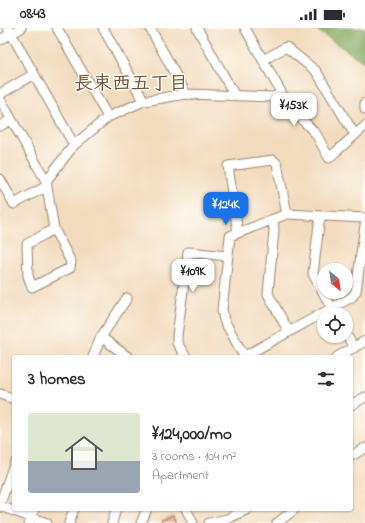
<!DOCTYPE html>
<meta charset="utf-8">
<style>
body{margin:0;font-family:"Indie Flower","Klee One",sans-serif;background:#f7f7f7;color:#2b2b33;height:100vh;display:flex;flex-direction:column;font-size:15px;white-space:nowrap}
*{box-sizing:border-box;margin:0}
p{font-size:13px;color:#7c7c81}
.icon{flex:none;width:22px;height:22px;fill:none;stroke:currentColor;stroke-width:2;stroke-linecap:round;stroke-linejoin:round}
.map{position:relative;flex:1;overflow:hidden}
.details{position:absolute;left:12px;top:327px;width:341px;height:156px;display:flex;flex-direction:column;background:#fff;border-radius:4px;box-shadow:0 1px 3px #0004}
.details>*{flex:none}
.needle{width:26px;rotate:151deg}
.fabs{position:absolute;left:317px;top:235px;display:grid;gap:8px}
.fabs a{display:grid;place-items:center;width:36px;height:36px;border-radius:50%;background:#fff;box-shadow:0 1px 3px #0004;font-size:20px}
.price{position:absolute;translate:-50% -34px;padding:0 9px;border-radius:8px;background:#fff;color:#222;font-size:13px;line-height:26px;filter:drop-shadow(0 1px 2px #0008)}
.price::after{content:'';position:absolute;left:50%;top:24px;width:12px;height:9px;margin-left:-6px;background:inherit;clip-path:polygon(0 0,100% 0,50% 100%)}
.price.selected{background:#1a73e8;color:#fff}
ul{padding:0;list-style:none}
li{display:flex;align-items:center;gap:12px;height:100px;padding:0 16px}
li span{display:grid;place-items:center;flex:none;width:112px;height:80px;border-radius:4px;color:#555}
li>.icon{margin-inline-start:auto}
span .icon{width:48px;height:48px;fill:#fffc;stroke-width:1}
li b{font-size:17px}
h2{display:flex;justify-content:space-between;align-items:center;height:48px;padding:0 16px;font-size:17px}
.status{display:flex;justify-content:space-between;align-items:center;height:28px;padding:0 20px;background:#fff;direction:ltr}
.status svg{height:11px;fill:currentColor}
.map>svg:first-child{display:block}
.forest{fill:#84aa60;stroke:#606a3f}
.building{fill:#dd9664}
.lines{fill:none;stroke-linecap:round;stroke-linejoin:round}
.minor-casing{stroke:#97836e;stroke-width:11}
.minor{stroke:#fff;stroke-width:9}
.labels{text-anchor:middle;dominant-baseline:central;stroke-width:3;stroke-linejoin:round;paint-order:stroke}
.neighbourhood-label{font-size:19px;font-weight:bold;fill:#745036;stroke:#fdfcf7}
</style>
<div class="status"><b>08:43</b><svg viewBox="0 0 49 12"><path d="M0 12V9h3v3zM5 12V6h3v6zM10 12V3h3v9zM15 12V0h3v12zM26 1h20v11H26zM47 4h2v5h-2z"/></svg></div>
<div class="map">
<svg width="365" height="495" viewBox="0 0 365 495">
<rect width="100%" height="100%" fill="#fdfcf7"/>
<filter id="ink" filterUnits="userSpaceOnUse"><feTurbulence type="fractalNoise" baseFrequency=".025" numOctaves="2"/><feDisplacementMap in="SourceGraphic" scale="8" xChannelSelector="R" yChannelSelector="G"/><feConvolveMatrix kernelMatrix="1 2 1 2 8 2 1 2 1" color-interpolation-filters="sRGB"/></filter>
<filter id="wash" filterUnits="userSpaceOnUse"><feTurbulence type="fractalNoise" baseFrequency=".012" numOctaves="4" result="noise"/><feDisplacementMap in="SourceGraphic" scale="16" xChannelSelector="R" yChannelSelector="G"/><feGaussianBlur stdDeviation="0.9" result="paint"/><feColorMatrix in="noise" values="0 0 0 0 0 0 0 0 0 0 0 0 0 0 0 0 0 1.4 0 .05"/><feComposite in="paint" operator="in"/></filter>
<g filter="url(#wash)">
<rect width="100%" height="100%" fill="#f3dcbd"/>
<path class="forest" d="M 314,0 L 365,0 L 365,35 Z"/>
<g id="blocks">
<path class="building" d="M 173,487 L 177,495 L 162,495 L 161,493 Z"/>
</g>
</g>
<g filter="url(#ink)">
<use href="#blocks" fill-opacity="0" stroke="#97836e" stroke-width="1"/>
<g class="lines">
<g class="minor-casing">
<path id="minor" d="M 8,0 L 74,117
M 57,0 L 108,89
M 103,0 L 144,73
M 150,0 L 186,66
M 197,0 L 235,68
M 245,0 L 282,66 L 295,84 L 316,106 L 329,130 L 365,98
M 0,12 L 21,0
M 263,32 L 286,19 L 316,43 L 355,107
M 0,66 L 34,46
M 0,71 L 46,153
M 365,75 L 365,81
M 0,98 L 11,92
M 0,151 L 14,176 L 47,158
M 320,188 L 313,246 L 335,286
M 273,191 L 274,203 L 268,266 L 289,304
M 54,201 L 27,216 L 28,248 L 32,259 L 70,240 L 71,234 L 54,201 L 46,153 L 74,117 L 108,89 L 144,73 L 186,66 L 272,69 L 282,66
M 238,205 L 228,138 L 273,132 L 277,136 L 287,186
M 346,306 L 354,320
M 101,309 L 128,329
M 244,328 L 224,292 L 222,282 L 230,208 L 287,186 L 365,190
M 93,329 L 101,309 L 127,270
M 186,329 L 177,315 L 177,308 L 188,224 L 228,228
M 243,329 L 352,269 L 356,263 L 365,197
M 337,329 L 365,313
M 0,366 L 14,371
M 351,377 L 365,369
M 351,428 L 365,420
M 0,476 L 14,436
M 0,478 L 47,495
M 186,481 L 193,495
M 29,495 L 34,481
M 69,495 L 74,481
M 112,495 L 116,481
M 141,495 L 147,481
M 209,495 L 227,491 L 248,481
M 277,495 L 295,481"/>
</g>
<use href="#minor" class="minor"/>
</g>
</g>
<g class="labels">
<g class="neighbourhood-label">
<text x="131" y="56">長束西五丁目</text>
</g>
</g>
</svg>
<div class="fabs">
<a><svg class="needle" viewBox="-14 -14 28 28"><path d="M0-13l5 13h-10z" fill="#e53935"/><path d="M0 13l5-13h-10z" fill="#7c7c81"/></svg></a>
<a><svg class="icon" aria-label="locate" viewBox="0 0 24 24"><circle cx="12" cy="12" r="6"/><path d="M12 2v4M12 18v4M2 12h4M18 12h4"/></svg></a>
</div>
<b class="price" style="left:294px;top:99px">¥153K</b>
<b class="price selected" style="left:226px;top:198px">¥124K</b>
<b class="price" style="left:193px;top:265px">¥109K</b>
<section class="details">
<h2>3 homes<svg class="icon" aria-label="filters" viewBox="0 0 24 24"><path d="M4 7h16M4 17h16"/><circle cx="9" cy="7" r="2"/><circle cx="15" cy="17" r="2"/></svg></h2>
<ul>
<li><span style="background:linear-gradient(#dfe7d0 60%,#9aa5b1 0)"><svg class="icon" aria-label="home" viewBox="0 0 24 24"><path d="M3 11l9-7 9 7M6 9v11h12V9"/></svg></span><div><b>¥124,000/mo</b><p>3 rooms · 104 m²</p><p>Apartment</p></div></li>
</ul>
</section>
</div>
